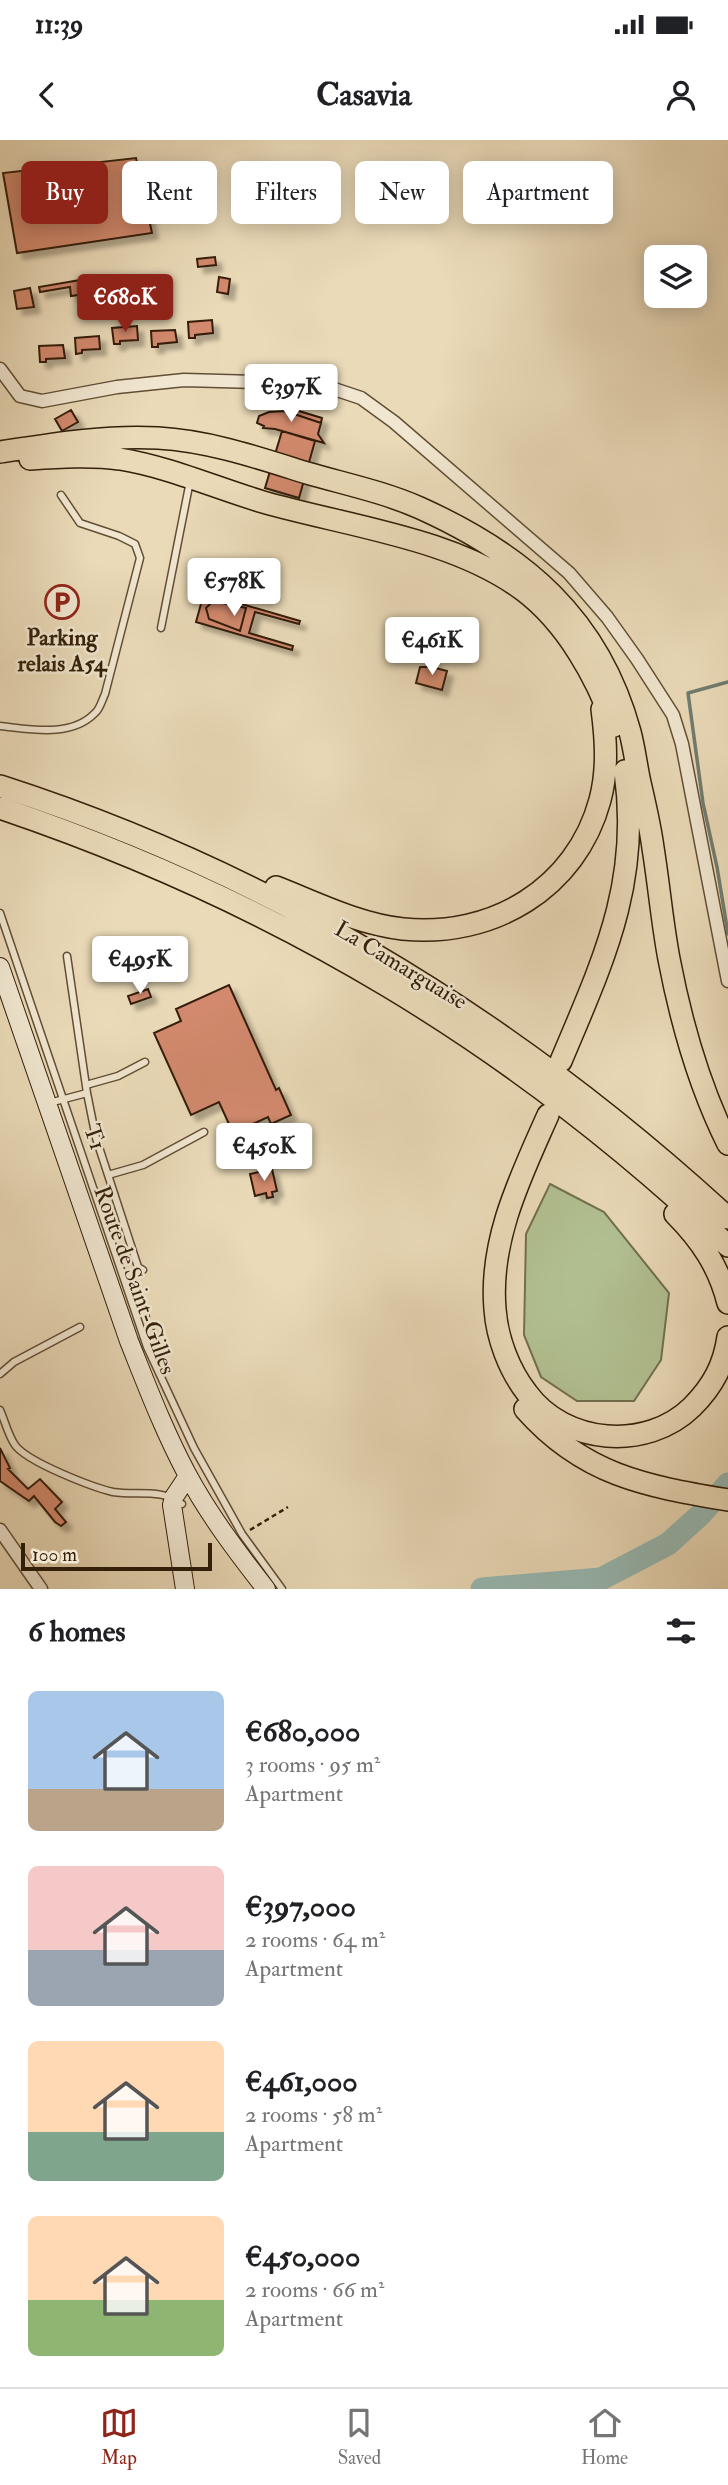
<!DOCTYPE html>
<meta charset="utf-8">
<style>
body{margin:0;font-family:"IM FELL Double Pica",serif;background:#f2f2f2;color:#202124;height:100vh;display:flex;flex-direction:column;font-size:26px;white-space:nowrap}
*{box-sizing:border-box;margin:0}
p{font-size:23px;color:#757577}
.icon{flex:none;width:38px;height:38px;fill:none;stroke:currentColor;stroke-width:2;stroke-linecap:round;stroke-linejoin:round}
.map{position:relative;height:1449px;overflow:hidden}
.sheet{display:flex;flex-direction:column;background:#fff;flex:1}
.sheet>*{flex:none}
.hud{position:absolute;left:21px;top:21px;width:686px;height:63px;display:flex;gap:14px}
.tools{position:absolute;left:644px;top:105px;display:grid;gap:14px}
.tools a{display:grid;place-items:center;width:63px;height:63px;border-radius:10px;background:#fff;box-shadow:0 4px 18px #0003;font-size:35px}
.scale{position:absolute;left:21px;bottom:18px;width:191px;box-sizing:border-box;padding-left:7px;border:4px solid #341f09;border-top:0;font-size:19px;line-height:24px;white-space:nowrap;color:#341f09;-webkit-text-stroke:5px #f1e7d1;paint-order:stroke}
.price{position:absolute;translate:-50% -60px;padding:0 16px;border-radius:7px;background:#fff;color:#222;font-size:23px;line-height:46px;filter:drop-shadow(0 2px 4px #0008)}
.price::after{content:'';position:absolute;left:50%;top:42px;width:21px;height:16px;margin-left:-10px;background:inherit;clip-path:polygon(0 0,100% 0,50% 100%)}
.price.selected{background:#8f2418;color:#fff}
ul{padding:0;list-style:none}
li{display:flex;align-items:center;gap:21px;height:175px;padding:0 28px}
li span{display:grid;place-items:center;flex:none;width:196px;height:140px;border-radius:10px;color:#555}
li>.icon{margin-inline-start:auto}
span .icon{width:84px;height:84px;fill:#fffc;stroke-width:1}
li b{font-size:30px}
h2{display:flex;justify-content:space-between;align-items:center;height:84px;padding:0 28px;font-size:30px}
.chip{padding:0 24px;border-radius:10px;background:#fff;box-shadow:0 4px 18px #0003;font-size:24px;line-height:63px}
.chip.selected{background:#8f2418;color:#fff}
.status{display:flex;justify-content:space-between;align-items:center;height:49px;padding:0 35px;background:#fff;direction:ltr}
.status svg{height:19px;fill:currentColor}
header{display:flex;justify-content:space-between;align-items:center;height:91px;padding:0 28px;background:#fff;font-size:32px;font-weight:700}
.dock{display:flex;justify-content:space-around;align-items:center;height:98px;border-top:2px solid #e0e0e0;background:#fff;font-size:19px;color:#757577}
.dock a{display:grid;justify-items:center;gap:4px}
.dock .selected{color:#8f2418}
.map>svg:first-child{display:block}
.green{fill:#b2c192;stroke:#73704e;stroke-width:2}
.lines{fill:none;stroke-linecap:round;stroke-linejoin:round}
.stream{stroke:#707c70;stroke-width:3.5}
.river{stroke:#98bab4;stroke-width:23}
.building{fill:#d2896d;stroke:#341f09;stroke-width:2;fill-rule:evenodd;filter:url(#shadow)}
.lane-casing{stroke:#624e35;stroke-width:9}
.street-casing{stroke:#624e35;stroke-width:15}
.secondary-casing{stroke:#341f09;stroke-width:20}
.highway-casing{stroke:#341f09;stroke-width:24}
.path{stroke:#341f09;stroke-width:2.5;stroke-dasharray:5 3.5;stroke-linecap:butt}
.lane{stroke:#f1e7d1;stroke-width:6}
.street{stroke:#f1e7d1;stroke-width:12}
.secondary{stroke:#f1e7d1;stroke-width:18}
.highway{stroke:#eadab8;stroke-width:21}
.labels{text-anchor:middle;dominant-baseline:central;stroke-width:5;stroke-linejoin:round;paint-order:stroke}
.poi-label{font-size:23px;font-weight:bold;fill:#341f09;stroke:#f1e7d1}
.street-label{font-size:23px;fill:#341f09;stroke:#f1e7d1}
</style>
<div class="status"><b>11:39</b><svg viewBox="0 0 49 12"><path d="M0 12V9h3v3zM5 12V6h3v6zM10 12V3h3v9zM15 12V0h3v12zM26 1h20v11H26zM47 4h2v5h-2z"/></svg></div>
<header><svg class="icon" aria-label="back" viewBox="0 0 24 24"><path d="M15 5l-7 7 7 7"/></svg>Casavia<svg class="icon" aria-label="person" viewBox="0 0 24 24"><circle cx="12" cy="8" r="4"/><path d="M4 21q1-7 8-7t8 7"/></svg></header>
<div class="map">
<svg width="728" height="1449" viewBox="0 0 728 1449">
<defs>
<filter id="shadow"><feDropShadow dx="6" dy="6" stdDeviation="2" flood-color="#0004"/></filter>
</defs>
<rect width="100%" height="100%" fill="#eadab8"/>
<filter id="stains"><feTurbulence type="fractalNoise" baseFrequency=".00286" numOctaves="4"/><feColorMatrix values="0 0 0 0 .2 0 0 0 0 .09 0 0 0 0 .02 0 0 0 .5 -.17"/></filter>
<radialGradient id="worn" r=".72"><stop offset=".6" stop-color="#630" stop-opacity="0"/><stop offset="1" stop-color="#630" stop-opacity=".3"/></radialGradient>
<path class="green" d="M 550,1044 L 604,1072 L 669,1153 L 661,1220 L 634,1261 L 577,1261 L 541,1237 L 524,1195 L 526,1094 Z"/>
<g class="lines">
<path class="stream" d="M 728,542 L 688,553 L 703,663 L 717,727 L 728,794"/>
<path class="river" d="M 482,1449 L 601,1439 L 668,1404 L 699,1376 L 728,1344"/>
</g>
<path class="building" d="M 136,18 L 152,93 L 17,113 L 3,33 Z
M 215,117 L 216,125 L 198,127 L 197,119 Z
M 219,137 L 230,139 L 228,154 L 217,152 Z
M 92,138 L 97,165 L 86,166 L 85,154 L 71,156 L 70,147 L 40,152 L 39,147 Z
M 30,148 L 34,167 L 17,169 L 14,151 Z
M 212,180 L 213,193 L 195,195 L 195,198 L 189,198 L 188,182 Z
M 137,186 L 138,200 L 120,201 L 120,204 L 114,204 L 112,188 Z
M 175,190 L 177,202 L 158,204 L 158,207 L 152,207 L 151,191 Z
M 99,196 L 100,209 L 82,210 L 82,213 L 76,214 L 75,198 Z
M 63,205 L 65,218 L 46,219 L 46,222 L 40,222 L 39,206 Z
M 289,268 L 322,278 L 321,283 L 288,272 Z
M 71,270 L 78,282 L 62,291 L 55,279 Z
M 285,271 L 321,283 L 318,294 L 324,303 L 275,289 L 263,288 L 264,286 L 257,283 L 259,276 L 269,272 Z
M 282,291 L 315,301 L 299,358 L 265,348 Z
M 204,453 L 300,481 L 299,484 L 255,472 L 249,493 L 293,506 L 292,510 L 196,482 ZM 213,461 L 246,468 L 240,491 L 209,479 L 206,468 Z
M 213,461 L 246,468 L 240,491 L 209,479 L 206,468 Z
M 420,527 L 432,527 L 447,531 L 442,550 L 416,543 Z
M 229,845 L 276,950 L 279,948 L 291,975 L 271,984 L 268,977 L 233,993 L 219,962 L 191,975 L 154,893 L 181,881 L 176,869 Z
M 148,849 L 151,857 L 131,864 L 128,856 Z
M 272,1029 L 277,1051 L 272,1052 L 273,1057 L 267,1058 L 266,1053 L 255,1056 L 250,1034 Z
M 0,1308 L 10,1328 L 8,1329 L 28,1349 L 40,1339 L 62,1362 L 55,1369 L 66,1382 L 61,1386 L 55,1382 L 34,1356 L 29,1361 L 0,1341 Z"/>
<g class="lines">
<g class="lane-casing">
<path id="lane" d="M 161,488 L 190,341
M 0,586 C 30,589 71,598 95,573 C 100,569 102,560 105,554 L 140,418 L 135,404 L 119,396 L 80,383 L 61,355
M 0,773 L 147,1207 L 194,1308 L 242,1394 L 282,1449
M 86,945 L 118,936 L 145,922
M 87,953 L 96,998 L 138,1127 L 143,1130
M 49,963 L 87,953 L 67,816
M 108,1035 L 143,1025 L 204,992
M 0,1234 L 14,1222 L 80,1187
M 0,1270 C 5,1281 8,1295 15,1305 C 27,1322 92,1347 113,1352 C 136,1356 162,1348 182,1364"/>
</g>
<g class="street-casing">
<path id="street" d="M 0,229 L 20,256 L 42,261 L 117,247 L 184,240 L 287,243 L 331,248 L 361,258 L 394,282 L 569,433 L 607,477 L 637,519 L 673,575 L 682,604 L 728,841
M 0,1390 L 41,1449"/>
</g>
<g class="secondary-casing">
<path id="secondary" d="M 0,827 L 129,1201 C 147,1246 164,1291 187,1334 C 209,1375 237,1412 266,1449
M 185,1449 L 172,1365 L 174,1357 L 188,1336"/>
</g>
<g class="highway-casing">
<path id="highway" d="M 0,312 C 52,304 105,295 158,298 C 210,301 259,318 307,333 C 345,344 384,352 420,368 C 524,415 599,478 630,592 C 634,607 636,623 639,638 C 644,661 650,684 653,708 C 659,745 662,782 669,819 C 681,882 699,946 728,1004
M 30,319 C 60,317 91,315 120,319 C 169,327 216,348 263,362 C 346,386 454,398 524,451 C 566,483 596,536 614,586
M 0,646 C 276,735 515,882 728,1078
M 0,668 C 278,762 515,904 728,1106
M 276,747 C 317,763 358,784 403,789 C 492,798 576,749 600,660 C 608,630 606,600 602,569
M 561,921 C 603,821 641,743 625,631
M 548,975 C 521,1036 489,1100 495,1169 C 497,1198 509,1230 527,1253 C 565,1305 647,1311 692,1267 C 713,1246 724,1225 728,1197
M 675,1074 C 701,1100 719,1127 728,1163
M 525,1269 C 583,1335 645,1346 728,1360"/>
</g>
<path class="path" d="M 139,1149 L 165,1222
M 250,1390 L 288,1367"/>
<use href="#lane" class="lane"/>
<use href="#street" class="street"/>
<use href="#secondary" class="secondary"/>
<use href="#highway" class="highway"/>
</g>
<defs>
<g id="parking-ring" transform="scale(1.75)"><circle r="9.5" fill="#f1e7d1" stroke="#8f2418" stroke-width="1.5"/><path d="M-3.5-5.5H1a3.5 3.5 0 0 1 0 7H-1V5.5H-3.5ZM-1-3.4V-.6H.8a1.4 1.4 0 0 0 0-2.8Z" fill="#8f2418"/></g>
</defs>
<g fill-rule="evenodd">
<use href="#parking-ring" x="62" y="462"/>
</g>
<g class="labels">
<g class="poi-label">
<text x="62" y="497">Parking<tspan x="62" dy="26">relais A54</tspan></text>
</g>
<g class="street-label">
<text transform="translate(401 825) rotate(31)">La Camarguaise</text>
<text transform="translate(95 997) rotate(71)">T1</text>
<text transform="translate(135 1140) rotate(70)">Route de Saint-Gilles</text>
</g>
</g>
<rect width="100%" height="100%" filter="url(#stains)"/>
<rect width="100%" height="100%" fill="url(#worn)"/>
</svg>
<div class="tools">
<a><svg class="icon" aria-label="layers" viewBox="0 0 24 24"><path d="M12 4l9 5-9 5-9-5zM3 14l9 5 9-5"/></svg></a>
</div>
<div class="scale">100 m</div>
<b class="price selected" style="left:125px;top:194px">€680K</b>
<b class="price" style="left:291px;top:284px">€397K</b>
<b class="price" style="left:234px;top:478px">€578K</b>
<b class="price" style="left:432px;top:537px">€461K</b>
<b class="price" style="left:140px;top:856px">€495K</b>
<b class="price" style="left:264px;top:1043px">€450K</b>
<div class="hud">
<a class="chip selected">Buy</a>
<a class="chip">Rent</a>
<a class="chip">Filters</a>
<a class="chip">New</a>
<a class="chip">Apartment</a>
</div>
</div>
<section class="sheet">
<h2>6 homes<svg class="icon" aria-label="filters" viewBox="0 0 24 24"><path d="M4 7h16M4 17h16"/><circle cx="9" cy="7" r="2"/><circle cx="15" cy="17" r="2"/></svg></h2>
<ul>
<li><span style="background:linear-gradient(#a9c7e8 70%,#b9a48a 0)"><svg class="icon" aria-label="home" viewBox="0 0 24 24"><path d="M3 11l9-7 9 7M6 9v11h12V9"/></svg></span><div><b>€680,000</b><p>3 rooms · 95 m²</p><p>Apartment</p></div></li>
<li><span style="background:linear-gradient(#f6c9c9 60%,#9aa5b1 0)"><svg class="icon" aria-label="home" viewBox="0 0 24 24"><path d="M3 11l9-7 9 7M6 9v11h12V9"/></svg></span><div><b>€397,000</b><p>2 rooms · 64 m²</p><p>Apartment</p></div></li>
<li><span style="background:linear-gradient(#ffd9b3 65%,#7fa58c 0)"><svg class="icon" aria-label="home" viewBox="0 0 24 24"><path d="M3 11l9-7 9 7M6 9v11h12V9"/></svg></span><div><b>€461,000</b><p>2 rooms · 58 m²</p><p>Apartment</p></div></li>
<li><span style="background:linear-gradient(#ffd9b3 60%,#8fb573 0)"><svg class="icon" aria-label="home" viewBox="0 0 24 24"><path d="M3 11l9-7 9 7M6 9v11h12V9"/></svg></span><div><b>€450,000</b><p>2 rooms · 66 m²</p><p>Apartment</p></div></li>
</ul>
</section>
<nav class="dock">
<a class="selected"><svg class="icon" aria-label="map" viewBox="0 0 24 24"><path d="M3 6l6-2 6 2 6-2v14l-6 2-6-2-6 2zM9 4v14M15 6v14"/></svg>Map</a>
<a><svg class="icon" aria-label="saved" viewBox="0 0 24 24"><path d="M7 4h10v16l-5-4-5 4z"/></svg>Saved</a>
<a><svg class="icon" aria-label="home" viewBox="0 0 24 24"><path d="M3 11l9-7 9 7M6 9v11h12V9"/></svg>Home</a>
</nav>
